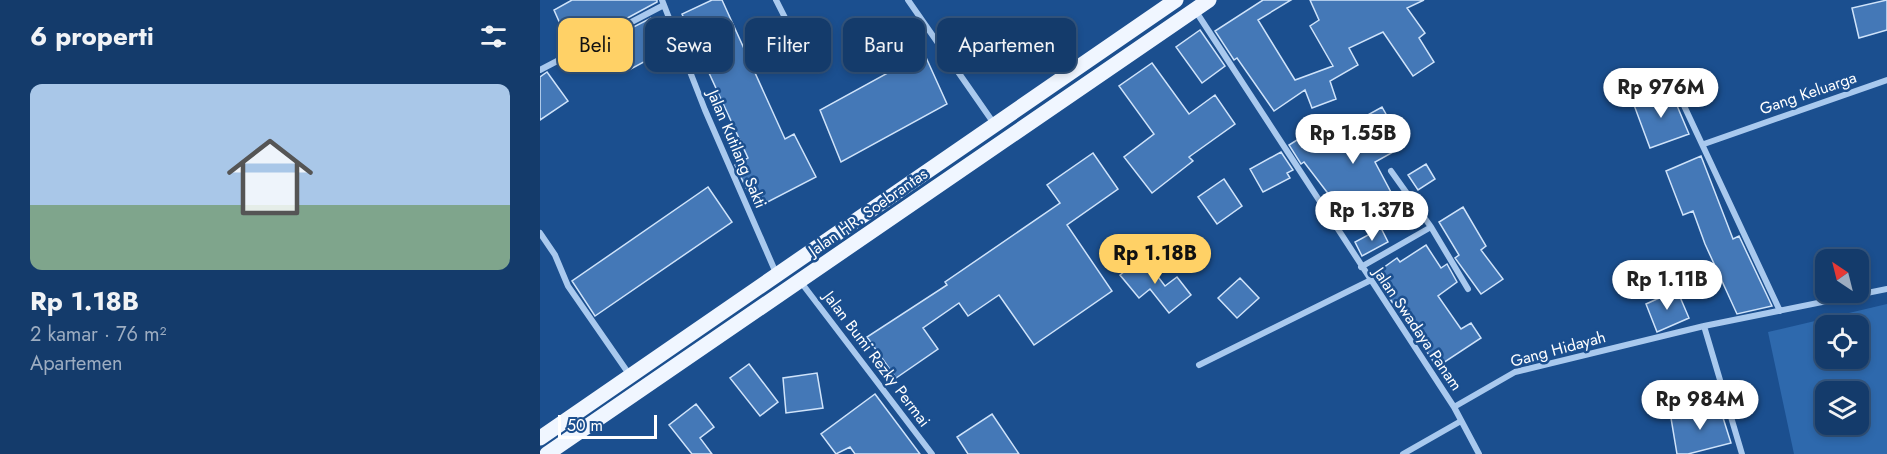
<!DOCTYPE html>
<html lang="id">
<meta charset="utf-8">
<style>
body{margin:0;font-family:Jost,sans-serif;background:#1d4271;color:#f1f3f6;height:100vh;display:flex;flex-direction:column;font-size:22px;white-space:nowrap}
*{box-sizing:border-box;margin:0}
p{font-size:20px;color:#9dadc1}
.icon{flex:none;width:33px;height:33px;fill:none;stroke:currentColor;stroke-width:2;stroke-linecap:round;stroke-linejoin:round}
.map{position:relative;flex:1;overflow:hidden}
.details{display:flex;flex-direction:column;background:#143b6b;width:540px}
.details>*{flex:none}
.hud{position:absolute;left:18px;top:18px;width:570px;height:54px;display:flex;gap:12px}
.needle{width:39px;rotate:325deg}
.buttons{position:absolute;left:1275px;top:249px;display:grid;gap:12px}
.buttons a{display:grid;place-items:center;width:54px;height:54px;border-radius:12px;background:#143b6b;box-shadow:0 3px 9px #0003,0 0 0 2px #33557e;font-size:30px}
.scale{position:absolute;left:18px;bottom:15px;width:99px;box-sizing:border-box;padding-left:6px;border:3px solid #fff;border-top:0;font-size:16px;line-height:21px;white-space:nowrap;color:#fff;-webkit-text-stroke:4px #1b4f8f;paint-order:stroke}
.price{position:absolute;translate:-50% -51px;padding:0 14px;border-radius:21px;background:#fff;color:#222;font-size:20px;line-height:39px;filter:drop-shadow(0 2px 3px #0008)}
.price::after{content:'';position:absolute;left:50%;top:36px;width:18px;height:14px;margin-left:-9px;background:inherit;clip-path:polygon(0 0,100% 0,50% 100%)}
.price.current{background:#ffd166;color:#111}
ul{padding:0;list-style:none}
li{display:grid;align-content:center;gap:12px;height:318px;padding:0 30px}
li span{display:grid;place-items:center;height:186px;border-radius:12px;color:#555}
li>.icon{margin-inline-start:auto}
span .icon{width:108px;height:108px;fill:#fffc;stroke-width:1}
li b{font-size:26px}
h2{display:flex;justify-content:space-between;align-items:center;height:72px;padding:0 30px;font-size:26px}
.tag{padding:0 21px;border-radius:12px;background:#143b6b;box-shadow:0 3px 9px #0003,0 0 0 2px #33557e;font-size:21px;line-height:54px}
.tag.current{background:#ffd166;color:#111}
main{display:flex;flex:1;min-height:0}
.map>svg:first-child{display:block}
.green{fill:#2e69ad;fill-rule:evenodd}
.building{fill:#4478b7;stroke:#cfe3fa;stroke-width:1.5}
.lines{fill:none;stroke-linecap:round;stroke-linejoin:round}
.minor{stroke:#a9c9ee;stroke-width:6}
.primary{stroke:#f0f6ff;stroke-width:15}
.labels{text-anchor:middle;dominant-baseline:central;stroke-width:5;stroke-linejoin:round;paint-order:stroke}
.street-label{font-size:16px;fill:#fff;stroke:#1b4f8f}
</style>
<main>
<section class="details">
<h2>6 properti<svg class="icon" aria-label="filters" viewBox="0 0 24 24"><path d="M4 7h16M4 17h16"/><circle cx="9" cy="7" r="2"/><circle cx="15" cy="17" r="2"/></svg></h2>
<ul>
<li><span style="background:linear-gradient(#a9c7e8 65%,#7fa58c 0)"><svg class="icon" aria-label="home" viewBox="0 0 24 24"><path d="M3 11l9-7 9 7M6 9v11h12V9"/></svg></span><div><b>Rp 1.18B</b><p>2 kamar · 76 m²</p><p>Apartemen</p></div></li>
</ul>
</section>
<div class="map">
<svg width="1347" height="454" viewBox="0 0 1347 454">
<rect width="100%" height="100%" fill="#1b4f8f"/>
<path class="green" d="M 1347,304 L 1347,454 L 1254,454 L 1228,332 ZM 1286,326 L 1318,326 L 1318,358 L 1286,358 ZM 1286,392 L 1318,392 L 1318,424 L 1286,424 Z"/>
<path class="building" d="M 32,0 L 117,0 L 117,2 L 69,28 L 65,25 L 29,44 L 14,10 Z
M 172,0 L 182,0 L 245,139 L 254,134 L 276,177 L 216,208 L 195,165 L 208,158 L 142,14 Z
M 723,0 L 751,0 L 718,20 L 755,80 L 793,66 L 770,26 L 779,20 L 770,0 L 884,0 L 867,8 L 885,33 L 879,38 L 894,62 L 873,76 L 843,32 L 809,48 L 818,65 L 790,81 L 796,99 L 772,108 L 765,90 L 734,111 L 697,58 L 694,60 L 675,31 Z
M 1347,0 L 1347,30 L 1319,38 L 1312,8 Z
M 111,18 L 126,50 L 89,70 L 74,37 Z
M 660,30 L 685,66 L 662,83 L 636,47 Z
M 384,53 L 407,104 L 301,162 L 280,110 Z
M 612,63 L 649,114 L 675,95 L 695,124 L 649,157 L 653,161 L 612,193 L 584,157 L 614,134 L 579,86 Z
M 7,72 L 28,101 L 0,120 L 0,77 Z
M 1130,89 L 1149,134 L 1110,148 L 1094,105 Z
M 842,107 L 864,146 L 835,162 L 862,213 L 839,226 L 827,204 L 799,222 L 787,203 L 793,200 L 764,162 L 761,164 L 749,145 L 784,123 L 792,135 Z
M 741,152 L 753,170 L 747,173 L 750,178 L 723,192 L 710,169 Z
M 553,153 L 578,189 L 527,225 L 572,291 L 494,345 L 459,295 L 428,316 L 419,303 L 383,328 L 398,349 L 356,378 L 327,337 L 407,285 L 405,282 L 520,203 L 507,185 Z
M 1161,156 L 1193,239 L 1199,236 L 1232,306 L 1197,314 L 1165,244 L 1153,211 L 1143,215 L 1126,171 Z
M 886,164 L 895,179 L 878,190 L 868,175 Z
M 684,179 L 702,206 L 677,224 L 658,197 Z
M 168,187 L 192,222 L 55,316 L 32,281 Z
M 923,207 L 946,246 L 941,250 L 963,279 L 941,294 L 915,258 L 919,255 L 899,222 Z
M 841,228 L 848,242 L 822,256 L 815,242 Z
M 886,245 L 901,268 L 907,264 L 917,282 L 898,296 L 921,329 L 931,323 L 941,338 L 897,367 L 887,352 L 889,350 L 865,314 L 852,302 L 845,291 L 847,290 L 836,273 L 857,258 L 860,262 Z
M 603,257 L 625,286 L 637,277 L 651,295 L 629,313 L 610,289 L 599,298 L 580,275 Z
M 700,278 L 719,298 L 697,318 L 678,298 Z
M 1137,290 L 1149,318 L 1117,332 L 1106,304 Z
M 209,364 L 238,402 L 220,416 L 190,378 Z
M 277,373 L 283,408 L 246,413 L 243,378 Z
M 335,394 L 380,454 L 315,454 L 310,447 L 296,454 L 281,434 Z
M 156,404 L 174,427 L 160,438 L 172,454 L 152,454 L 129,425 Z
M 1179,405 L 1191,443 L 1148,454 L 1137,454 L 1131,418 Z
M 452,414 L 479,454 L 428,454 L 417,437 Z"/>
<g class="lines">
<path class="minor" d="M 122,0 L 165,110 L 236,273
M 236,0 L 268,63
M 368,0 L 455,125
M 655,10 L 914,407 L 939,454
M 0,70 L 122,6
M 1139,95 L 1240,311
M 1164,144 L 1347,80
M 851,171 L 891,227 L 928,289
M 0,233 L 15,255 L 28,286 L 89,374
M 821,267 L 891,227
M 260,281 L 392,454
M 1164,326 L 1202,454
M 659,365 L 831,280
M 914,407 L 975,372 L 1164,326 L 1347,289
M 863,454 L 921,421"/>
<path class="primary" d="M 0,438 L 636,0
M 7,454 L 669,0"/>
</g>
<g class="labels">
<g class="street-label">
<text transform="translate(1268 93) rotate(-19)">Gang Keluarga</text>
<text transform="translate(197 149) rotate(67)">Jalan Kutilang Sakti</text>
<text transform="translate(328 212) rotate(-35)">Jalan HR. Soebrantas</text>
<text transform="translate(878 329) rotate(56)">Jalan Swadaya Panam</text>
<text transform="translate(1018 349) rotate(-15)">Gang Hidayah</text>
<text transform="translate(337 359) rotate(53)">Jalan Bumi Rezky Permai</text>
</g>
</g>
</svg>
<div class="buttons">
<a><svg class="needle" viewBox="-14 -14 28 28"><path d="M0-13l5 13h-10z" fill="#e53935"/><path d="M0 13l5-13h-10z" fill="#9dadc1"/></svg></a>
<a><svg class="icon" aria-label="locate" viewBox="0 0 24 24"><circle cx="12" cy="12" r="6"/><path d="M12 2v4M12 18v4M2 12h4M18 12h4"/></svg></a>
<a><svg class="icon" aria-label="layers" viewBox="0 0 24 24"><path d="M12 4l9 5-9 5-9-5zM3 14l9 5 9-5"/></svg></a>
</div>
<div class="scale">50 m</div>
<b class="price" style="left:1121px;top:119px">Rp 976M</b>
<b class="price" style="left:813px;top:165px">Rp 1.55B</b>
<b class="price" style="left:832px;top:242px">Rp 1.37B</b>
<b class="price current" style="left:615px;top:285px">Rp 1.18B</b>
<b class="price" style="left:1127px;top:311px">Rp 1.11B</b>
<b class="price" style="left:1160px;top:431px">Rp 984M</b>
<div class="hud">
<a class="tag current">Beli</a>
<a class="tag">Sewa</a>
<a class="tag">Filter</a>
<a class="tag">Baru</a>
<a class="tag">Apartemen</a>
</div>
</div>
</main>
